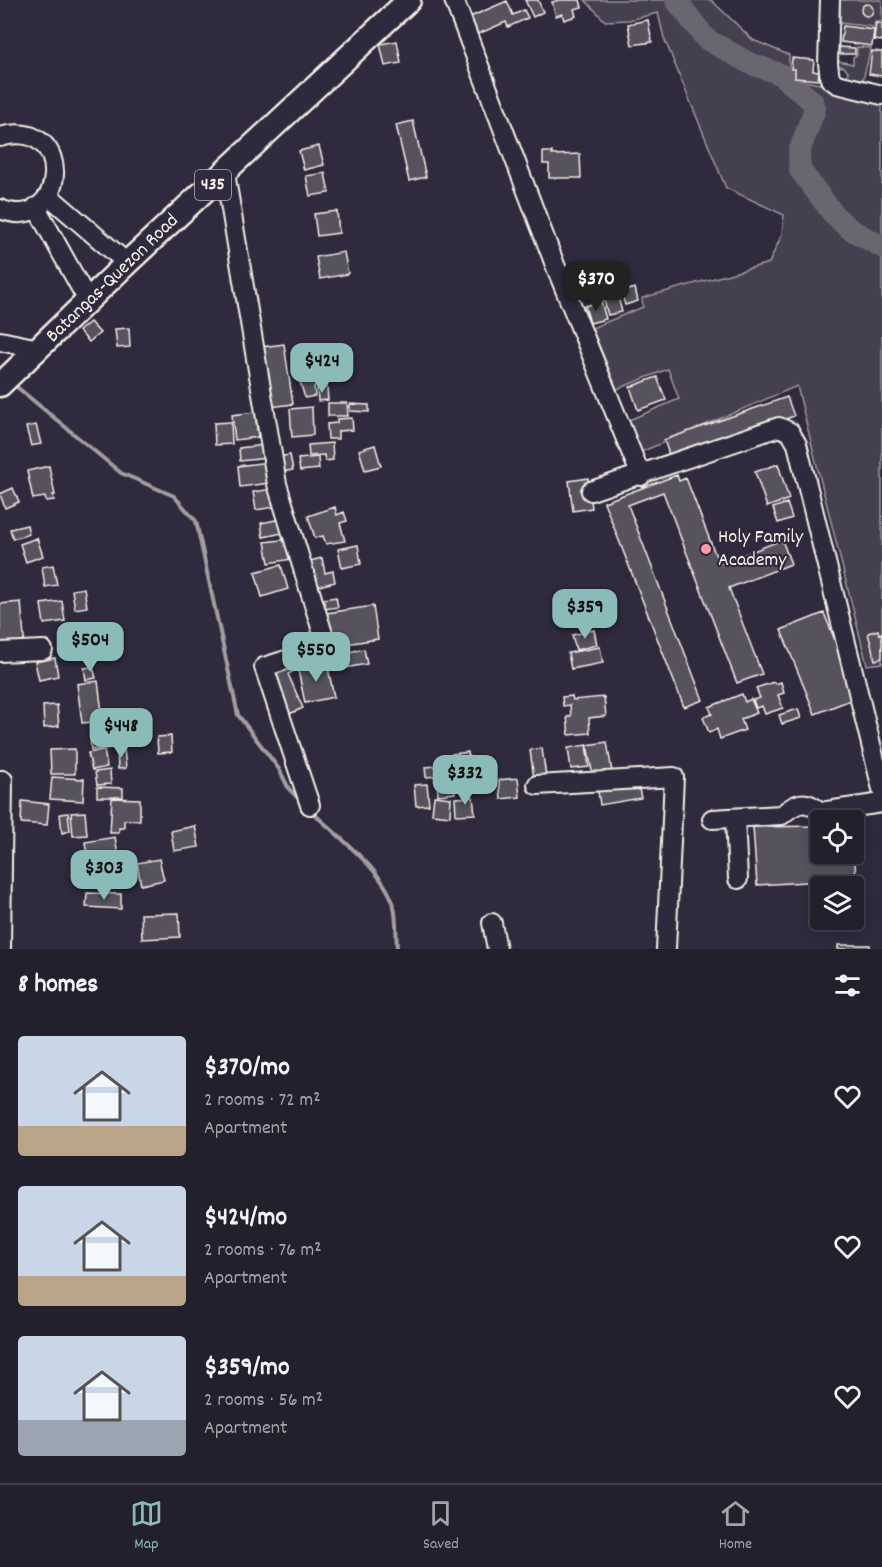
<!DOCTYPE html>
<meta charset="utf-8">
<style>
body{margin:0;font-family:Dekko,sans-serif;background:#2b2836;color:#f1f3f6;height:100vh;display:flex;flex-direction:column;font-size:22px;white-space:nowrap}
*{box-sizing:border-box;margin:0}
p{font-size:20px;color:#a3a3aa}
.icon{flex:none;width:33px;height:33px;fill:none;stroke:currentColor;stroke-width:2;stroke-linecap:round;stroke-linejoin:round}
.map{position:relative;height:949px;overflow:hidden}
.drawer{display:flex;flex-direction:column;background:#23202e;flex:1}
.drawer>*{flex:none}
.controls{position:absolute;left:810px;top:810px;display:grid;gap:12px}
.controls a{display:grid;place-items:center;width:54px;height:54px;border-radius:6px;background:#23202e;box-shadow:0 3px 15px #0003,0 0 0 2px #403e4a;font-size:30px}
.price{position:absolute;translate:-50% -51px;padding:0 14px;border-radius:12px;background:#8bbbb9;color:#111;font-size:20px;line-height:39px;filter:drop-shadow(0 2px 3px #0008)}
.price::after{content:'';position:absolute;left:50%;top:36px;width:18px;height:14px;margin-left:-9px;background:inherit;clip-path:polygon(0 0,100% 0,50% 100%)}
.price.current{background:#222;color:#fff}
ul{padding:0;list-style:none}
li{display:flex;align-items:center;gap:18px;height:150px;padding:0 18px}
li span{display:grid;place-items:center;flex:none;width:168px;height:120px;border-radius:6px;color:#555}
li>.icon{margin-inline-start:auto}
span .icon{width:72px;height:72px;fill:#fffc;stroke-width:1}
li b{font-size:26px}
h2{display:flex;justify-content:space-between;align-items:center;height:72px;padding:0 18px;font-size:26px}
.dock{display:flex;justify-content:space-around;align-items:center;height:84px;border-top:2px solid #403e4a;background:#23202e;font-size:16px;color:#a3a3aa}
.dock a{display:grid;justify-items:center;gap:3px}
.dock .current{color:#8bbbb9}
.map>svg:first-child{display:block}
.green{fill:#454050;stroke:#9c989c;stroke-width:1.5}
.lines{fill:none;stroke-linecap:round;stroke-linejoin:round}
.stream{stroke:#a19ea0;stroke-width:4}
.river{stroke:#6a6670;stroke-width:22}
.building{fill:#56525f;stroke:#f4f1e8;stroke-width:1.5}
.minor-casing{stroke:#f4f1e8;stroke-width:22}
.major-casing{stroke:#f4f1e8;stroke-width:27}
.minor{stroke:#2f2a3d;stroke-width:18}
.major{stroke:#2f2a3d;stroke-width:22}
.poi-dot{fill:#ff9aa2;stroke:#2f2a3d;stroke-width:2}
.labels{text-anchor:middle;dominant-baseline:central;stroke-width:4.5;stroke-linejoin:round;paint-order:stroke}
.shield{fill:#2f2a3d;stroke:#b9b5b5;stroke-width:1.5}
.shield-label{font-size:18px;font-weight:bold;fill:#f4f1e8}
.street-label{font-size:20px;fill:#f4f1e8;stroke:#2f2a3d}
.poi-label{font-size:20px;fill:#f4f1e8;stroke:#2f2a3d;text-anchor:start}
</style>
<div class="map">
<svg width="882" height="949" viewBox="0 0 882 949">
<rect width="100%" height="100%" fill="#2f2a3d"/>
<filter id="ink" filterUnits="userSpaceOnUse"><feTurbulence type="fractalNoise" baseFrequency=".0167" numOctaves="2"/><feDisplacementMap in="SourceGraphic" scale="12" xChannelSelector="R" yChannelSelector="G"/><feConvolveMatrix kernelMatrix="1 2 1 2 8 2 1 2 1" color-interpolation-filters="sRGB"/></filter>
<g filter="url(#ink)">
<path class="green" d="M 585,0 L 711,0 L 753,40 L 789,55 L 789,70 L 793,71 L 793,79 L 825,85 L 882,103 L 882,663 L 867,665 L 797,386 L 641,452 L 629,420 L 679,399 L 668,369 L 617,389 L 592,328 L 643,307 L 642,298 L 769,263 L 782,234 L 784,215 L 726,188 L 664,38 L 658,13 L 629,20 L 605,21 Z
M 840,0 L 882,0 L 882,22 L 875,22 L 874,27 L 840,23 Z
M 857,47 L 871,48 L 863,80 L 870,81 L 869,85 L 846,80 L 848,72 L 844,67 L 838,66 L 838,61 L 853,64 L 853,57 L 857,55 Z"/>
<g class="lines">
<path class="stream" d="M 12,383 L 121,473 L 174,496 L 196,521 L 238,715 L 279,769 L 289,789 L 301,801
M 311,811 C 335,834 387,873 394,907 C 397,920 396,935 397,949"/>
<path class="river" d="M 676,0 L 706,39 L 749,63 L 780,74 L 812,101 L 815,108 L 813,114 L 799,152 L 800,170 L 835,216 L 850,229 L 882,247"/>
</g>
<path class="building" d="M 525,0 L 538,0 L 543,12 L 533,17 Z
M 559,0 L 580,0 L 582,7 L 574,9 L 576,16 L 564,20 L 562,14 L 556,16 L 552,2 Z
M 507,1 L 513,15 L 524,10 L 528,18 L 508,27 L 506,22 L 478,34 L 470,17 Z
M861 10a6 6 0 1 1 12 0a6 6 0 1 1-12 0Z
M 648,20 L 652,42 L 632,45 L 628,24 Z
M 876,23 L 882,24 L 882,41 L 874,40 Z
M 843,26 L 874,30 L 872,46 L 841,42 Z
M 397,41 L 401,63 L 385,66 L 380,44 Z
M 839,47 L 855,48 L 855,54 L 839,54 Z
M 872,51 L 882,52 L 882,76 L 869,74 Z
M 792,58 L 814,60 L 813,71 L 819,72 L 818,80 L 795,78 L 795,69 L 791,69 Z
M 413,121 L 426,177 L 409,181 L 396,125 Z
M 319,146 L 324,165 L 304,170 L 299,151 Z
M 543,152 L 552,152 L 552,155 L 580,154 L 581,178 L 549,178 L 549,164 L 543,164 Z
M 325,173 L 329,193 L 310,196 L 306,176 Z
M 337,211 L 339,233 L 317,236 L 314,214 Z
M 344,252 L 348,274 L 320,279 L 316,257 Z
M 635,288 L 638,301 L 625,305 L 621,292 Z
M 617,293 L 622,312 L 608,315 L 603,297 Z
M 601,301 L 606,319 L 590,323 L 585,306 Z
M 90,322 L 100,333 L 89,342 L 79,331 Z
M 129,328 L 130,347 L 117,348 L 115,329 Z
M 284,344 L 293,404 L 270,407 L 261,347 Z
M 319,371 L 322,384 L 314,386 L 315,396 L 305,398 L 298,375 Z
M 657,377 L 666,400 L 638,410 L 630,387 Z
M 327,387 L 328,400 L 318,401 L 317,388 Z
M 787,397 L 794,416 L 671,460 L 664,440 Z
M 328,403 L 347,403 L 348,416 L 328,416 Z
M 350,404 L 369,405 L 369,412 L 350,411 Z
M 312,407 L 313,435 L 292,437 L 290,409 Z
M 255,412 L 258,437 L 235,440 L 232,415 Z
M 352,418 L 353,430 L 338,431 L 338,439 L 328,439 L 327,424 L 337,423 L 337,419 Z
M 231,422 L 232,444 L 215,445 L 214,423 Z
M 36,425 L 41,444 L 31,446 L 26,427 Z
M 332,443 L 333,460 L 325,461 L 324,455 L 309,456 L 308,445 Z
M 265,445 L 267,458 L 240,461 L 239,448 Z
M 375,445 L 381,466 L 365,470 L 359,450 Z
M 290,455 L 293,470 L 278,473 L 276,457 Z
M 318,457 L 319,469 L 300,471 L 298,459 Z
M 268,462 L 270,483 L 240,487 L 238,466 Z
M 778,464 L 789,499 L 767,507 L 755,472 Z
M 49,466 L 55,495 L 53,495 L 54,500 L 46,501 L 45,497 L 33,499 L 27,471 Z
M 677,475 L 679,481 L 686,478 L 719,564 L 782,540 L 791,564 L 729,588 L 762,674 L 737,683 L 663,492 L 628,505 L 703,700 L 684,707 L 604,502 Z
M 588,478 L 592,508 L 573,511 L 569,481 Z
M 13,488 L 19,502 L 5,508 L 0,494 Z
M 272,489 L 275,507 L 256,510 L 253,492 Z
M 787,503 L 792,518 L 778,523 L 773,508 Z
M 335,507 L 337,515 L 344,512 L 347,521 L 340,523 L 345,541 L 326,544 L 323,536 L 315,538 L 308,516 Z
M 281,519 L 283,533 L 263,537 L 261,523 Z
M 27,525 L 29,534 L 13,539 L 10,529 Z
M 37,538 L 43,556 L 26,562 L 20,544 Z
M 289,539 L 292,559 L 269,563 L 265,542 Z
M 358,545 L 361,564 L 342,568 L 338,549 Z
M 322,558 L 325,573 L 333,571 L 335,582 L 311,588 L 306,562 Z
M 53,565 L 57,585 L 45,587 L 42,567 Z
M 281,565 L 288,589 L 262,597 L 255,572 Z
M 84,588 L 87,607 L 75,609 L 72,590 Z
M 336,597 L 338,607 L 318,610 L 316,600 Z
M 62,601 L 65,621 L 44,624 L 41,604 Z
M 21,602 L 25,649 L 0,651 L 0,604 Z
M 373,606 L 378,639 L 333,646 L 327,613 Z
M 824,613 L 858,697 L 815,714 L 781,630 Z
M 594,630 L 597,645 L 576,650 L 572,635 Z
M 878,630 L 879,634 L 882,633 L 882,658 L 875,660 L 868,633 Z
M 600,647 L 603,663 L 571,669 L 568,653 Z
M 364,649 L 367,664 L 340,669 L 337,654 Z
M 55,658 L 58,676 L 39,680 L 35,662 Z
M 291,663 L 294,671 L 288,674 L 303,708 L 287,715 L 268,672 Z
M 327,663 L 334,697 L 305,703 L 298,670 Z
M 93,667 L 96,678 L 86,680 L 84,668 Z
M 98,681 L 103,721 L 82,723 L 77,684 Z
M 774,682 L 775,684 L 781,682 L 784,693 L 778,695 L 783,708 L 765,714 L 762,706 L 756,708 L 753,700 L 760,698 L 756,688 Z
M 742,694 L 745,702 L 751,699 L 757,713 L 741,719 L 745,730 L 720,739 L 717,729 L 709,733 L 703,717 L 712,714 L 709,707 Z
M 572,696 L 573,700 L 604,697 L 606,716 L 589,718 L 590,733 L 569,735 L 567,717 L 571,716 L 570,705 L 563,706 L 562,697 Z
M 57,705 L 59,726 L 44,728 L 43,706 Z
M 798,709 L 801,718 L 782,724 L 779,715 Z
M 121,733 L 123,747 L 91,750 L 90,736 Z
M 171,736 L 172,752 L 158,753 L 157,737 Z
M 607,742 L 612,772 L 593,776 L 587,745 Z
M 586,745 L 589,767 L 571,769 L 568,748 Z
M 542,748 L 546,777 L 534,779 L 530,750 Z
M 75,749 L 75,774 L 51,774 L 50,750 Z
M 124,749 L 126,768 L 118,769 L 117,750 Z
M 104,750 L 107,767 L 92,770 L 88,753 Z
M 468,752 L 469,762 L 453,764 L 452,754 Z
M 437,766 L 438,776 L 426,777 L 425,767 Z
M 110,770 L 111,784 L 97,785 L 95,772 Z
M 52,777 L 84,779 L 83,801 L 50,799 Z
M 518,778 L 520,797 L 501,799 L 499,780 Z
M 454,779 L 455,793 L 438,795 L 437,781 Z
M 427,784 L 429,805 L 416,806 L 414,785 Z
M 638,785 L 641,798 L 600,805 L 598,791 L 604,790 L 603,786 Z
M 97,787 L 123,788 L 123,797 L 97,797 Z
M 434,796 L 451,798 L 450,816 L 432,814 Z
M 473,797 L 475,814 L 456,815 L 455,798 Z
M 112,798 L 140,799 L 140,820 L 124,820 L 124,828 L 119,828 L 119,833 L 110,833 Z
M 22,801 L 49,804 L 47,825 L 21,823 Z
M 85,812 L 87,835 L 73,836 L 71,813 Z
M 68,813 L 70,831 L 62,833 L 60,814 Z
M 195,826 L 199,847 L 174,851 L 171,831 Z
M 820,826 L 820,854 L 854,854 L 854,842 L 856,879 L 757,885 L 753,827 Z
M 115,837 L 118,856 L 88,861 L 85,842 Z
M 159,859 L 164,880 L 141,885 L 137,863 Z
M 87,893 L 121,894 L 121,909 L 86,907 Z
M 179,913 L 180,937 L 142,939 L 141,914 Z
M 838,945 L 870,945 L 870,949 L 838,949 Z"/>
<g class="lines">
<g class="minor-casing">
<path id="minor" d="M 454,0 L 557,270 L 641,476
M 830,0 L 828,63 L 830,79 L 837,84 L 882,95
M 0,137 C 77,115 67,236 0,209
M 225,173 L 277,484 L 327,647 L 264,667 L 310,805
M 49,196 L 127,263
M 36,207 L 88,301
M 0,341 L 39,349
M 591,491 L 779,427 L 790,432 L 797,444 L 882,789
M 0,652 L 43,650
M 0,780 L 3,780 L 1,949
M 537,785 L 674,777 L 666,949
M 735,818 L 738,879
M 712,819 L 782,815 C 795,803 806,798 820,812 L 882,803
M 492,923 L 497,949"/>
</g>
<g class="major-casing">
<path id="major" d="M 0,385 L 127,263 L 409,0"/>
</g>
<use href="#minor" class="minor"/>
<use href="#major" class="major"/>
</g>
</g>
<circle class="poi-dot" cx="706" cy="549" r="6"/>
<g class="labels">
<rect class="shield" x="195" y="170" width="36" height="30" rx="4.5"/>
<g class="shield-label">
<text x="213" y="185">435</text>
</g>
<g class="street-label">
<text transform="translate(113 279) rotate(-44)">Batangas-Quezon Road</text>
</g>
<g class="poi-label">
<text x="718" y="538">Holy Family<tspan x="718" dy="23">Academy</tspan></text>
</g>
</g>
</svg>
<div class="controls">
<a><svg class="icon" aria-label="locate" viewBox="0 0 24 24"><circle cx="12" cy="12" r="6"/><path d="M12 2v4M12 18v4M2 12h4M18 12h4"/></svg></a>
<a><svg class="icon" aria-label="layers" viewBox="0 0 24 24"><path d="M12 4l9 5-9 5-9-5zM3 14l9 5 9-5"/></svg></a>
</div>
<b class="price current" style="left:596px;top:312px">$370</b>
<b class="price" style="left:322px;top:394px">$424</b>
<b class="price" style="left:585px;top:640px">$359</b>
<b class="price" style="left:90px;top:673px">$504</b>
<b class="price" style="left:316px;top:683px">$550</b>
<b class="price" style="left:121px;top:759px">$448</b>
<b class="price" style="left:465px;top:806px">$332</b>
<b class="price" style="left:104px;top:901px">$303</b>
</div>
<section class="drawer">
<h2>8 homes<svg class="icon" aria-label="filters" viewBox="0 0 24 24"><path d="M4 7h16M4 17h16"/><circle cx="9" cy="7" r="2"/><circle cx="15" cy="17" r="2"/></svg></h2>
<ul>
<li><span style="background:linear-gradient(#c9d6e8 75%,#b9a48a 0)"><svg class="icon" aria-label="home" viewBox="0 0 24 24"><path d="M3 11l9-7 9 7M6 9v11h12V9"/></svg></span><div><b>$370/mo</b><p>2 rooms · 72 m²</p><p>Apartment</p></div><svg class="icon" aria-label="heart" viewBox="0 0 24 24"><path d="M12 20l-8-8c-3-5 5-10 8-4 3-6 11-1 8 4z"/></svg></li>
<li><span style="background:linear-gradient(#c9d6e8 75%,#b9a48a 0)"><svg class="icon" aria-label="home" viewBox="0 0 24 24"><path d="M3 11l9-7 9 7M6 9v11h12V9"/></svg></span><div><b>$424/mo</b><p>2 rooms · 76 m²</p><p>Apartment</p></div><svg class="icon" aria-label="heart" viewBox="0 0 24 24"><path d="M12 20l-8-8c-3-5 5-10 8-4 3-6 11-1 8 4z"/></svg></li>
<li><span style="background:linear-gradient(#c9d6e8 70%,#9aa5b1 0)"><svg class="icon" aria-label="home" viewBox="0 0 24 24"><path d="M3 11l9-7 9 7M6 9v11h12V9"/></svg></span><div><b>$359/mo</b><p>2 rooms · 56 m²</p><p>Apartment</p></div><svg class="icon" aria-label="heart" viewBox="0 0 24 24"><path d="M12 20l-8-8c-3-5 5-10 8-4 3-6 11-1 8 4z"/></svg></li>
</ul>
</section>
<nav class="dock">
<a class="current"><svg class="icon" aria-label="map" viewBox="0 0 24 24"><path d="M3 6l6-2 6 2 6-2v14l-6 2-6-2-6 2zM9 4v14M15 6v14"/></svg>Map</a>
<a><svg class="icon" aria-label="saved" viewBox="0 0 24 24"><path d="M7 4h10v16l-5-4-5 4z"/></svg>Saved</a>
<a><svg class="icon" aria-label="home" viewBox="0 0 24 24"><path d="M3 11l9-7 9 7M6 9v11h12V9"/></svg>Home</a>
</nav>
